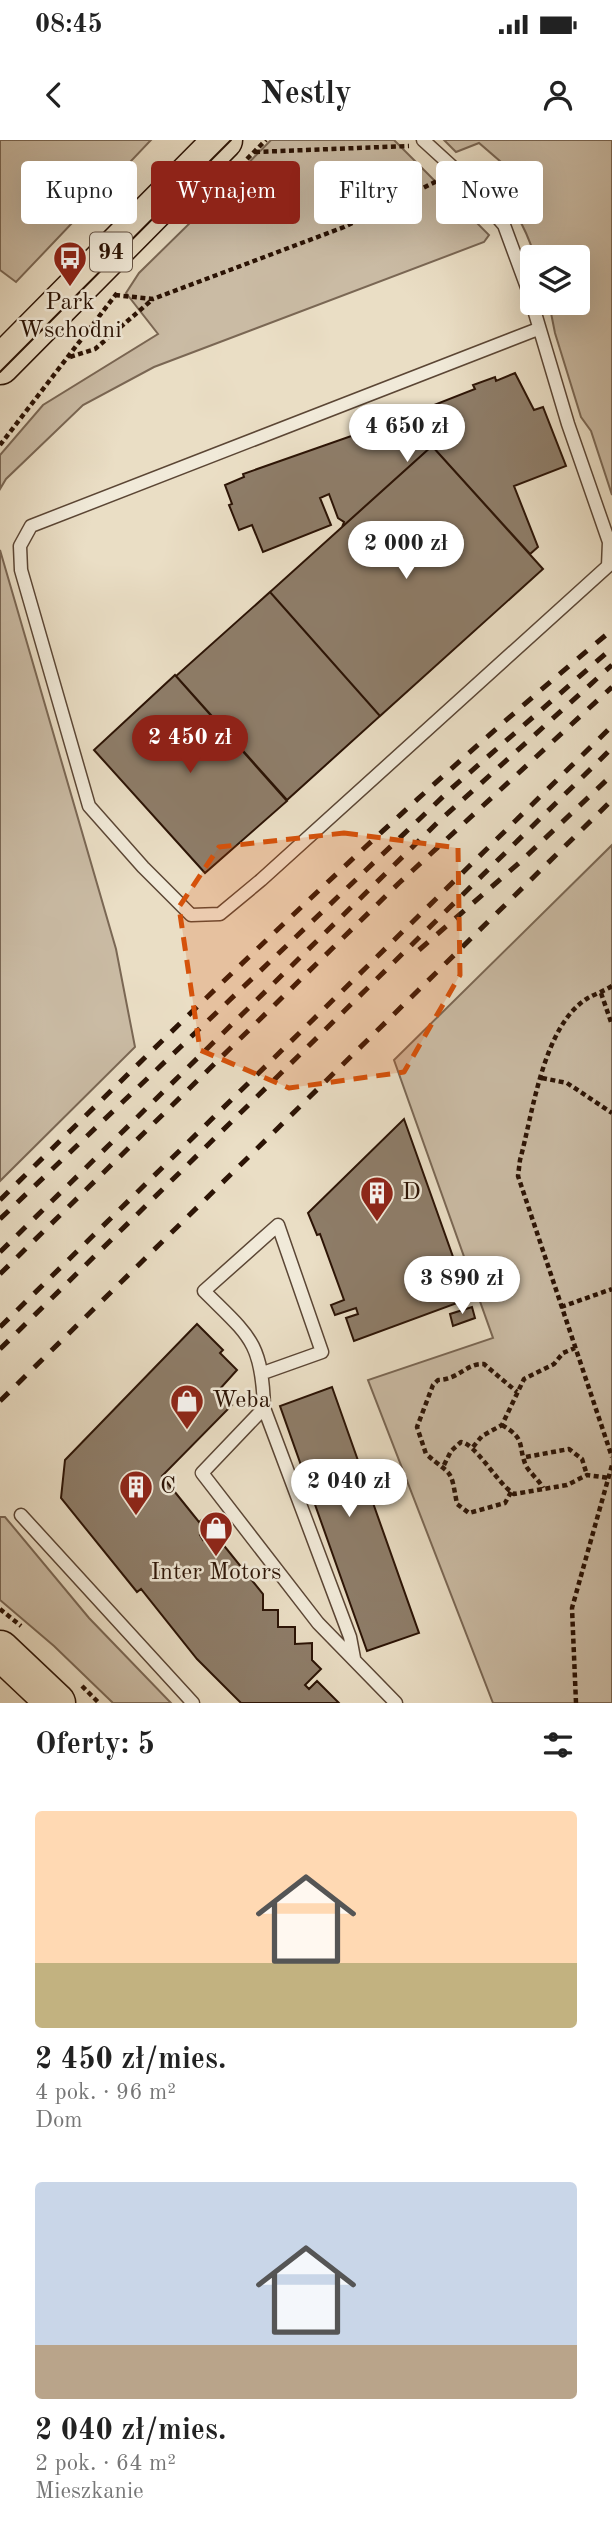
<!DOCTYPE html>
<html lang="pl">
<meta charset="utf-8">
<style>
body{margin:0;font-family:"Old Standard TT",serif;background:#f6f6f6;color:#222;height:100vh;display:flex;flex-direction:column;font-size:26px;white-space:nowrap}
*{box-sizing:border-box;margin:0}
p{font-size:23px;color:#767676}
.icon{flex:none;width:38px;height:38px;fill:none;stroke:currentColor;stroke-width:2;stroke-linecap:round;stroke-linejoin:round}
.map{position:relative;height:1563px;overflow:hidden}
.details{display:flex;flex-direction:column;background:#fff;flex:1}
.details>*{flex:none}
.top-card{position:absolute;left:21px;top:21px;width:570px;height:63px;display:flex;gap:14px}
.fabs{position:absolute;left:520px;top:105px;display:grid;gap:14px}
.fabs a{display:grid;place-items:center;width:70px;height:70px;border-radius:7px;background:#fff;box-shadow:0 7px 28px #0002;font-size:35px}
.price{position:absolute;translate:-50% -60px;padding:0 16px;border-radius:24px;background:#fff;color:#222;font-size:23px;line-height:46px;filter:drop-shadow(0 2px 4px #0008)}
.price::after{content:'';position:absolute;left:50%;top:42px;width:21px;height:16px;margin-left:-10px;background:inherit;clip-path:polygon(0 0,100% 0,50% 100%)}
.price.active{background:#8f2418;color:#fff}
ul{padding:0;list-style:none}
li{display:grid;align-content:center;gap:14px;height:371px;padding:0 35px}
li span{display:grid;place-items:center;height:217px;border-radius:7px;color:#555}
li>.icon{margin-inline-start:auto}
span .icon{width:126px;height:126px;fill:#fffc;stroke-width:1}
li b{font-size:30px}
h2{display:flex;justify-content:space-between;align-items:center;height:84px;padding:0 35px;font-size:30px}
.chip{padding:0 24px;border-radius:7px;background:#fff;box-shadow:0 7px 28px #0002;font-size:24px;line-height:63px}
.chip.active{background:#8f2418;color:#fff}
.status{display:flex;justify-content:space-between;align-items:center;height:49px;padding:0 35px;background:#fff;direction:ltr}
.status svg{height:19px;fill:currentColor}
header{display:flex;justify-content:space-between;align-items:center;height:91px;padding:0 35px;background:#fff;font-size:32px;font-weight:700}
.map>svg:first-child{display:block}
.green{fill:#cabba4;stroke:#7a6754;stroke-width:2}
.building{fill:#8e7d69;stroke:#2b1305;stroke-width:2}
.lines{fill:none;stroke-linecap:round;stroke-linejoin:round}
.lane-casing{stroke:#5b4635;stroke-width:15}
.primary-casing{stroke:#2b1305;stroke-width:41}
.path{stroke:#2b1305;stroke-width:4.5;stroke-dasharray:5 3.5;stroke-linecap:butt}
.lane{stroke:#f1ead9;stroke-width:12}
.primary{stroke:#eadec5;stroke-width:38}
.tram{stroke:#2b1305;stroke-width:2}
.rail{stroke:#2b1305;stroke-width:5;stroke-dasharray:12 12;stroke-linecap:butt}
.marked{fill:#d5520b;fill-opacity:0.2;stroke:#d5520b;stroke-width:5;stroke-dasharray:14 9;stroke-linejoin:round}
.labels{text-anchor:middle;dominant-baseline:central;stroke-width:5;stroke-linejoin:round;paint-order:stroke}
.shield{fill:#f1ead9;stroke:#665445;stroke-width:2}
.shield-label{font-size:23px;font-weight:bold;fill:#2b1305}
.poi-label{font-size:24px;fill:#2b1305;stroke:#f1ead9;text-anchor:start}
</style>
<div class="status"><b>08:45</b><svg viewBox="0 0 49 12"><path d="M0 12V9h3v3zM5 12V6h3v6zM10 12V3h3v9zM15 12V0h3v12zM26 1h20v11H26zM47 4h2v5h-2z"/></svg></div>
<header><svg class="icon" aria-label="back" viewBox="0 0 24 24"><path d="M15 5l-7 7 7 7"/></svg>Nestly<svg class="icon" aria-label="person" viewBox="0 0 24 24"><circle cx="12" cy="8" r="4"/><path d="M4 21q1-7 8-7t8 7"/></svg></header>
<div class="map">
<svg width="612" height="1563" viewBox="0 0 612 1563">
<rect width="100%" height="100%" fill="#eadec5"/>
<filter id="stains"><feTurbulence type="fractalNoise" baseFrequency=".00286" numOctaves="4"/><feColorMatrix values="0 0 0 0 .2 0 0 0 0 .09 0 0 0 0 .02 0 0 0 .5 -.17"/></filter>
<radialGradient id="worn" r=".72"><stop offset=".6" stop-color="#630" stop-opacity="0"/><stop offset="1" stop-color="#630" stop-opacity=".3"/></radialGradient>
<path class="green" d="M 0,0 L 151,0 L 16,142 L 0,130 Z
M 271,0 L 394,0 L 489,95 L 484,102 L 154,227 L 83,265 L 6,339 L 0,349 L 0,315 L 43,265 L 158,194 L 126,153 L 139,133 L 200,73 L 206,78 L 220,64 L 215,57 Z
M 444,0 L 612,0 L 612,355 L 591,291 L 581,277 L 555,193 L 549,163 L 578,163 L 578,117 L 535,117 C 525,85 512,63 487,42 L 501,22 L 479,3 L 456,12 Z
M 0,410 L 116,809 L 135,907 L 0,1041 Z
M 612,705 L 612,1563 L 493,1563 L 368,1240 L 493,1198 L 394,920 Z
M 0,1377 L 5,1377 L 89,1478 L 171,1563 L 113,1563 L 54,1506 L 0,1460 Z"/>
<path class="building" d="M 515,233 L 534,270 L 543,267 L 566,326 L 514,346 L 538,407 L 530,414 L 432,306 L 342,387 L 344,382 L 338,378 L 329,354 L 320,358 L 331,385 L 263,412 L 252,385 L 239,390 L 229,365 L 232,364 L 225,345 L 244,337 L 243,334 L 360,293 L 358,290 L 379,281 L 381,285 L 418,267 L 419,271 L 475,249 L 473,245 L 495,237 L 496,241 Z
M 432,306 L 543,429 L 380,576 L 270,452 Z
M 270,452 L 380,576 L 287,660 L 176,536 Z
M 175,535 L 287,661 L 205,733 L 94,610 Z
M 404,979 L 468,1159 L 354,1201 L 346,1178 L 358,1174 L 356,1168 L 335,1175 L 331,1165 L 344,1160 L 320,1094 L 317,1095 L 308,1073 Z
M 472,1167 L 475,1178 L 453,1186 L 450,1174 Z
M 197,1184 L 223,1210 L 220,1213 L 237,1230 L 218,1251 L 232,1265 L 162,1336 L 199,1382 L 211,1373 L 218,1382 L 200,1395 L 203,1400 L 213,1392 L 263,1454 L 263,1470 L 278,1470 L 278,1487 L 295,1487 L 295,1504 L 312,1503 L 312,1520 L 321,1529 L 305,1545 L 309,1549 L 317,1541 L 339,1563 L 241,1563 L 197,1519 L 141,1449 L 137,1452 L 61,1358 L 65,1320 Z
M 332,1247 L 419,1493 L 367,1511 L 280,1266 Z"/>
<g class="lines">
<g class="lane-casing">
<path id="lane" d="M 423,0 L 457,31 L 504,85 L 532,161
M 532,163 L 568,284 L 609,402 L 608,426 L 261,740 L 220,774 L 191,775 L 143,727 L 89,666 L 21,430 L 20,406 L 31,386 L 538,189
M 263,1233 L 322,1212 L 278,1085 L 204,1151 C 249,1196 262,1201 264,1268 L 202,1333 L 318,1483 L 396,1563
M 264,1268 L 350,1497 L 354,1518
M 21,1375 L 193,1563"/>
</g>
<g class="primary-casing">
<path id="primary" d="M 0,225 L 223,0
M 0,1510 L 56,1563"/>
</g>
<path class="path" d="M 255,12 L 409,6
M 247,19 L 266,0
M 115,155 L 153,159 L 344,87 L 441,39
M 70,217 L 95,209 L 153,159
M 0,305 L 117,153
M 612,846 C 604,851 595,854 588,858 C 543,885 533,973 520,1020 L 518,1036 L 612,1317
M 601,853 L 612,885
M 542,938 L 567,943 L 612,973
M 561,1167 L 612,1149
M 502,1285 C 527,1300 517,1304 526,1326 C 530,1333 539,1340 543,1348
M 473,1307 L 482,1296 L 502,1285 L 524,1239 L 554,1224 L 563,1213 L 575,1208
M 526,1317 L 569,1309 L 582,1319 L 587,1335
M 444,1325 L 451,1311 L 461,1302 C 476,1304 497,1343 514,1354 L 567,1345 L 587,1335 L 609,1338
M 511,1352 L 505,1363 L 469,1373 L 457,1364 C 450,1327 454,1338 426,1314 L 417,1287 L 433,1245 L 438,1240 C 460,1239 466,1223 484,1224 L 517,1252
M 0,1469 L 21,1486
M 82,1546 L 99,1563
M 576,1563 L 572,1468 L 612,1325"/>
<use href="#lane" class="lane"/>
<use href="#primary" class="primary"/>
<path class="tram" d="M 0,232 L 231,0"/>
<path class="rail" d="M 419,810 L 519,723 L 612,635
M 0,1060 C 199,864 397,668 612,490
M 0,1079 L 452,648 L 612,508
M 0,1112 L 437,683 L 612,525
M 0,1134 L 399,743 L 612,547
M 0,1187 L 612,586
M 0,1209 L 612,608
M 0,1261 L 612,660"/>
</g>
<path class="marked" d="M 344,693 L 458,708 L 460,835 L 404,932 L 289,948 L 200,910 L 179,767 L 219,707 Z"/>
<defs>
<g id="bus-pin" transform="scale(1.75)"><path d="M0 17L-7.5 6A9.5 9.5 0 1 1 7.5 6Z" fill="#8f2418" stroke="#f1ead9"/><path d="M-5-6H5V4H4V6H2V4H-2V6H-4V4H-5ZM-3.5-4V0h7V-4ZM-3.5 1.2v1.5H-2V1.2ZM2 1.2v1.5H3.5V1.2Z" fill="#fff"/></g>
<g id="building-pin" transform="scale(1.75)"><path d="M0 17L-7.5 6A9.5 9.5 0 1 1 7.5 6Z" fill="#8f2418" stroke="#f1ead9"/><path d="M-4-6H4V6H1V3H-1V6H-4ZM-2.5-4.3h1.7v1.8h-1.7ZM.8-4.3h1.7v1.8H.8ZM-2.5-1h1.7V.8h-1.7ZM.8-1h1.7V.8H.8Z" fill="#fff"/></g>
<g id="shop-pin" transform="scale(1.75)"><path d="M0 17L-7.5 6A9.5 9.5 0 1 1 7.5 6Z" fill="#8f2418" stroke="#f1ead9"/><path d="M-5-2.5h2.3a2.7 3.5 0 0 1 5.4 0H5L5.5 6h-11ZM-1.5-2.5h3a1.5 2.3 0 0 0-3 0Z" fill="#fff"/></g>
</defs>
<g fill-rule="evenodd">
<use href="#bus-pin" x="70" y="118"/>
<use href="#building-pin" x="377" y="1053"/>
<use href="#shop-pin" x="187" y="1261"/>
<use href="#building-pin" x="136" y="1347"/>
<use href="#shop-pin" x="216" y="1388"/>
</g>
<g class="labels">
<rect class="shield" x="90" y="92.5" width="42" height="39" rx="5"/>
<g class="shield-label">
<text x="111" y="112">94</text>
</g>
<g class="poi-label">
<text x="70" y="163" text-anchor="middle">Park<tspan x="70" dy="28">Wschodni</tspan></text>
<text x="402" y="1053">D</text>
<text x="212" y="1261">Weba</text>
<text x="160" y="1347">C</text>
<text x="216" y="1433" text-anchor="middle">Inter Motors</text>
</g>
</g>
<rect width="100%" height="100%" filter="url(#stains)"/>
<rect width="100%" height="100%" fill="url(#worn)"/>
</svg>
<div class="fabs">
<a><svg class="icon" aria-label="layers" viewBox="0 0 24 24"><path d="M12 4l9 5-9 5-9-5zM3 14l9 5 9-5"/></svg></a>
</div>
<b class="price" style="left:407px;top:324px">4 650 zł</b>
<b class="price" style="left:406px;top:441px">2 000 zł</b>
<b class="price active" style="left:190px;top:635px">2 450 zł</b>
<b class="price" style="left:462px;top:1176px">3 890 zł</b>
<b class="price" style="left:349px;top:1379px">2 040 zł</b>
<div class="top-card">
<a class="chip">Kupno</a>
<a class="chip active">Wynajem</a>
<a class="chip">Filtry</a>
<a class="chip">Nowe</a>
</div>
</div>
<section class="details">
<h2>Oferty: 5<svg class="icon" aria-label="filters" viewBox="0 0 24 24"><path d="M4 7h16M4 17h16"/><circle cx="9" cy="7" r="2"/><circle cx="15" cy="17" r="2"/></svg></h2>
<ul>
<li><span style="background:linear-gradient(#ffd9b3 70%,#c2b280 0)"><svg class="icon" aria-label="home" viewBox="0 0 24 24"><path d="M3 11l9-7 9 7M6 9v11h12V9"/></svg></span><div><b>2 450 zł/mies.</b><p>4 pok. · 96 m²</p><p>Dom</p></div></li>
<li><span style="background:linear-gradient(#c9d6e8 75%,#b9a48a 0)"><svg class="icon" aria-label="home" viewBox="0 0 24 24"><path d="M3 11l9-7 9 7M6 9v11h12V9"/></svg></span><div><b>2 040 zł/mies.</b><p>2 pok. · 64 m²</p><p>Mieszkanie</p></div></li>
</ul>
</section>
